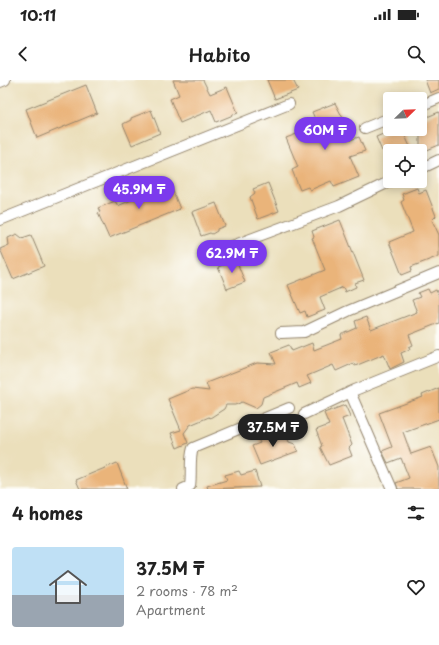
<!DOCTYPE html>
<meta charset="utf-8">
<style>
body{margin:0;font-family:"Playpen Sans",sans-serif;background:#f2f2f2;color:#222;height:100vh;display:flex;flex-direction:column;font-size:15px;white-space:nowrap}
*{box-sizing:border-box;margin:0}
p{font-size:13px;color:#767676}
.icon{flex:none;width:22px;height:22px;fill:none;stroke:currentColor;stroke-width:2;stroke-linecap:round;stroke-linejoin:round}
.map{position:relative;height:409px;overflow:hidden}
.panel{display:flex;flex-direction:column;background:#fff;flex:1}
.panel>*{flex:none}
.needle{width:26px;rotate:67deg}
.tools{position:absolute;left:383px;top:12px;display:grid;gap:8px}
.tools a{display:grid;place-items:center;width:44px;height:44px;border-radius:4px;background:#fff;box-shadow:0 2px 10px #0003;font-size:20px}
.price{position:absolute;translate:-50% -34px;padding:0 9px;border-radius:14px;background:#7c3aed;color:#fff;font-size:13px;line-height:26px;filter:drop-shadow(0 1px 2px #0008)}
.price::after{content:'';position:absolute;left:50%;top:24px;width:12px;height:9px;margin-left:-6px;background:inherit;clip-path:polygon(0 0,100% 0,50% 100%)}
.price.on{background:#222;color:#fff}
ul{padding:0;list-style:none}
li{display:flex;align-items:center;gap:12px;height:100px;padding:0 12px}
li span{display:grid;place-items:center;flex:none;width:112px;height:80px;border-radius:4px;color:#555}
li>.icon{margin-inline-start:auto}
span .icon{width:48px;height:48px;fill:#fffc;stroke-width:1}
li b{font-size:17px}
h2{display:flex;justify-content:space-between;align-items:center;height:48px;padding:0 12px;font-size:17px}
.status{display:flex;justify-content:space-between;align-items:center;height:28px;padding:0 20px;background:#fff;direction:ltr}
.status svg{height:11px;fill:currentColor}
header{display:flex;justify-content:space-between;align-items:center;height:52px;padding:0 12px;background:#fff;font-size:18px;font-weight:600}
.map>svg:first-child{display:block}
.building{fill:#eab47a}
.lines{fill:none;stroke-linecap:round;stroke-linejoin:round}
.street-casing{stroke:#93846c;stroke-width:12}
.street{stroke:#fff;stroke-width:10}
</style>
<div class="status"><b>10:11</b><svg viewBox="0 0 49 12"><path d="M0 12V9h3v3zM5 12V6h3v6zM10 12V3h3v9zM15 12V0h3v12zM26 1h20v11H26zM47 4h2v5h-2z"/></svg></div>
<header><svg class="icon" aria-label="back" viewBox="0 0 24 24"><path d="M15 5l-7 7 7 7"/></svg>Habito<svg class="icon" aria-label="search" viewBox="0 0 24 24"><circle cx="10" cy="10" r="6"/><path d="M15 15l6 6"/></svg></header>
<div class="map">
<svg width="439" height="409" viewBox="0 0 439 409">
<rect width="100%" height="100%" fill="#fdfcf7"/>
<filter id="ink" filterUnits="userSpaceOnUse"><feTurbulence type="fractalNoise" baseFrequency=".025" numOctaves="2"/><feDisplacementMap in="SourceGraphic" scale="8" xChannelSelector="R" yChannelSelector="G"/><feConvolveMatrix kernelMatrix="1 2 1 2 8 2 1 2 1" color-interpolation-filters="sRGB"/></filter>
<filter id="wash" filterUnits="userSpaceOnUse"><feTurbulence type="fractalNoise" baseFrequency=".012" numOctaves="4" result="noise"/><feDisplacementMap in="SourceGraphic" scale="16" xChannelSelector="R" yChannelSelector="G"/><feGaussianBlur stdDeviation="0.9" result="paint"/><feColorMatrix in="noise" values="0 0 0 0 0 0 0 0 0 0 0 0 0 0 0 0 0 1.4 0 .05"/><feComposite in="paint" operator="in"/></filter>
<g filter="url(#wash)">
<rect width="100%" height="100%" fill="#ebdfbb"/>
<g id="blocks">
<path class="building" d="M 173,0 L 203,0 L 210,14 L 227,7 L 238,33 L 216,42 L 211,30 L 180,43 L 170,19 L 179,15 Z
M 267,0 L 293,0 L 298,10 L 275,19 Z
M 425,0 L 439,0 L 439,9 L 430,13 Z
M 86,5 L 97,33 L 37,58 L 26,29 Z
M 335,23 L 345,42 L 350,60 L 359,57 L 365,71 L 350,76 L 359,97 L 334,107 L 331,101 L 310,110 L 308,107 L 300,110 L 292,90 L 298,87 L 286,58 L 318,46 L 312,32 Z
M 151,30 L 160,53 L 132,65 L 123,44 L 131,40 L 131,38 Z
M 439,32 L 439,65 L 420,73 L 420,40 Z
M 395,49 L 402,49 L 412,71 L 382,71 L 376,57 Z
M 160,103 L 162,107 L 170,104 L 180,129 L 109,158 L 98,133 L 100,132 L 98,128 L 115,121 L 118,126 L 145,114 L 142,108 Z
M 268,103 L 279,131 L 258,139 L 250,117 L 255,113 L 253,109 Z
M 417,108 L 419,113 L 426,110 L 436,136 L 432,140 L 439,155 L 439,176 L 411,187 L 412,191 L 402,195 L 389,162 L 413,152 L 401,122 L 404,120 L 402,114 Z
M 216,123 L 225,146 L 217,149 L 217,151 L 212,154 L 210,153 L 201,156 L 192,132 Z
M 340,140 L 364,200 L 355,203 L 356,207 L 345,212 L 343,207 L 320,217 L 325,230 L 307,237 L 305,231 L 300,233 L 288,205 L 325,190 L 312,158 L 314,157 L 312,151 Z
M 17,154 L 22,158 L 31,155 L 44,186 L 13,199 L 0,169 L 9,165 L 8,158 Z
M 236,180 L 245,202 L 227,209 L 218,187 Z
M 428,209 L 430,213 L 436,210 L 439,217 L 439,243 L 409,255 L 413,265 L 409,267 L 410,269 L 401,273 L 404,282 L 390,289 L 384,274 L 355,286 L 354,283 L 336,291 L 333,285 L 307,296 L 311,303 L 299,308 L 297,303 L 263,317 L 261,324 L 256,328 L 242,322 L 235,325 L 226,325 L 224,329 L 210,338 L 209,337 L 190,345 L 184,353 L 188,363 L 177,368 L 171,353 L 181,350 L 168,319 L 192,309 L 209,311 L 206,303 L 257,283 L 276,284 L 271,272 L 289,265 L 292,271 L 312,263 L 314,270 L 342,259 L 341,255 L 357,248 L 355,241 L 366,237 L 371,250 L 417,232 L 412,220 L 420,217 L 418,213 Z
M 439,308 L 439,339 L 403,352 L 411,374 L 431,367 L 439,387 L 439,409 L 398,409 L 396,403 L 409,398 L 401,378 L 388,383 L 382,371 L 392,367 L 379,333 L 423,317 L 422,315 Z
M 345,325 L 350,336 L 342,339 L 352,365 L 349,368 L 352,376 L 329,385 L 320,367 L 322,366 L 316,350 L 329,345 L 324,333 Z
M 285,352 L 289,362 L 295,364 L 298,371 L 260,385 L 252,366 L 260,363 L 257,357 L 270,353 L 274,356 Z
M 117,383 L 127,409 L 80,409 L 76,400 Z
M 239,391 L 241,395 L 255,391 L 260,407 L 208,409 L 207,406 L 227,400 L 225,395 Z"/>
</g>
</g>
<g filter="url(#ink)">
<use href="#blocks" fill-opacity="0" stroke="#93846c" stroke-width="1"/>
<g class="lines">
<g class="street-casing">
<path id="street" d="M 0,2 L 5,0
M 420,26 L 439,18
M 365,48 L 390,38
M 420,89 L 439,80
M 0,140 L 289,24
M 232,166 L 339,126 L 391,101
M 281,253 L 304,252 L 348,231 L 439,193
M 350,312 L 392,409
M 304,334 L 355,310 L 439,276
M 183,409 L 190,406 C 192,393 189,380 193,368 L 289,328"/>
</g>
<use href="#street" class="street"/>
</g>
</g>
</svg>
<div class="tools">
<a><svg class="needle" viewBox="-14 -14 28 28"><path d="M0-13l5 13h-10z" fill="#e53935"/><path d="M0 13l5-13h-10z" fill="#767676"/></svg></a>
<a><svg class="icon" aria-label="locate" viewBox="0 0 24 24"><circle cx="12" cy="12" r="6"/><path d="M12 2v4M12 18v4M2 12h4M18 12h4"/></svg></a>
</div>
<b class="price" style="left:325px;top:71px">60M ₸</b>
<b class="price" style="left:139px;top:130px">45.9M ₸</b>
<b class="price" style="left:232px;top:194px">62.9M ₸</b>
<b class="price on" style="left:273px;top:368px">37.5M ₸</b>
</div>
<section class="panel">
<h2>4 homes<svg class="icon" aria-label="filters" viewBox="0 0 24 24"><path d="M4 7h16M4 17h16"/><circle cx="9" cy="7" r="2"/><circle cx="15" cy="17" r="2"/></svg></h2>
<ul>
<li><span style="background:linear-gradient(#bfe0f5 60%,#9aa5b1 0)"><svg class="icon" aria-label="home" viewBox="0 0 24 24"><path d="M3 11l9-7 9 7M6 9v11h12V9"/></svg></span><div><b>37.5M ₸</b><p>2 rooms · 78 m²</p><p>Apartment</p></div><svg class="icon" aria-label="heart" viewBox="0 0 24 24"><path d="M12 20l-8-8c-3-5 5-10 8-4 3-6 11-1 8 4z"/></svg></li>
</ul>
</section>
